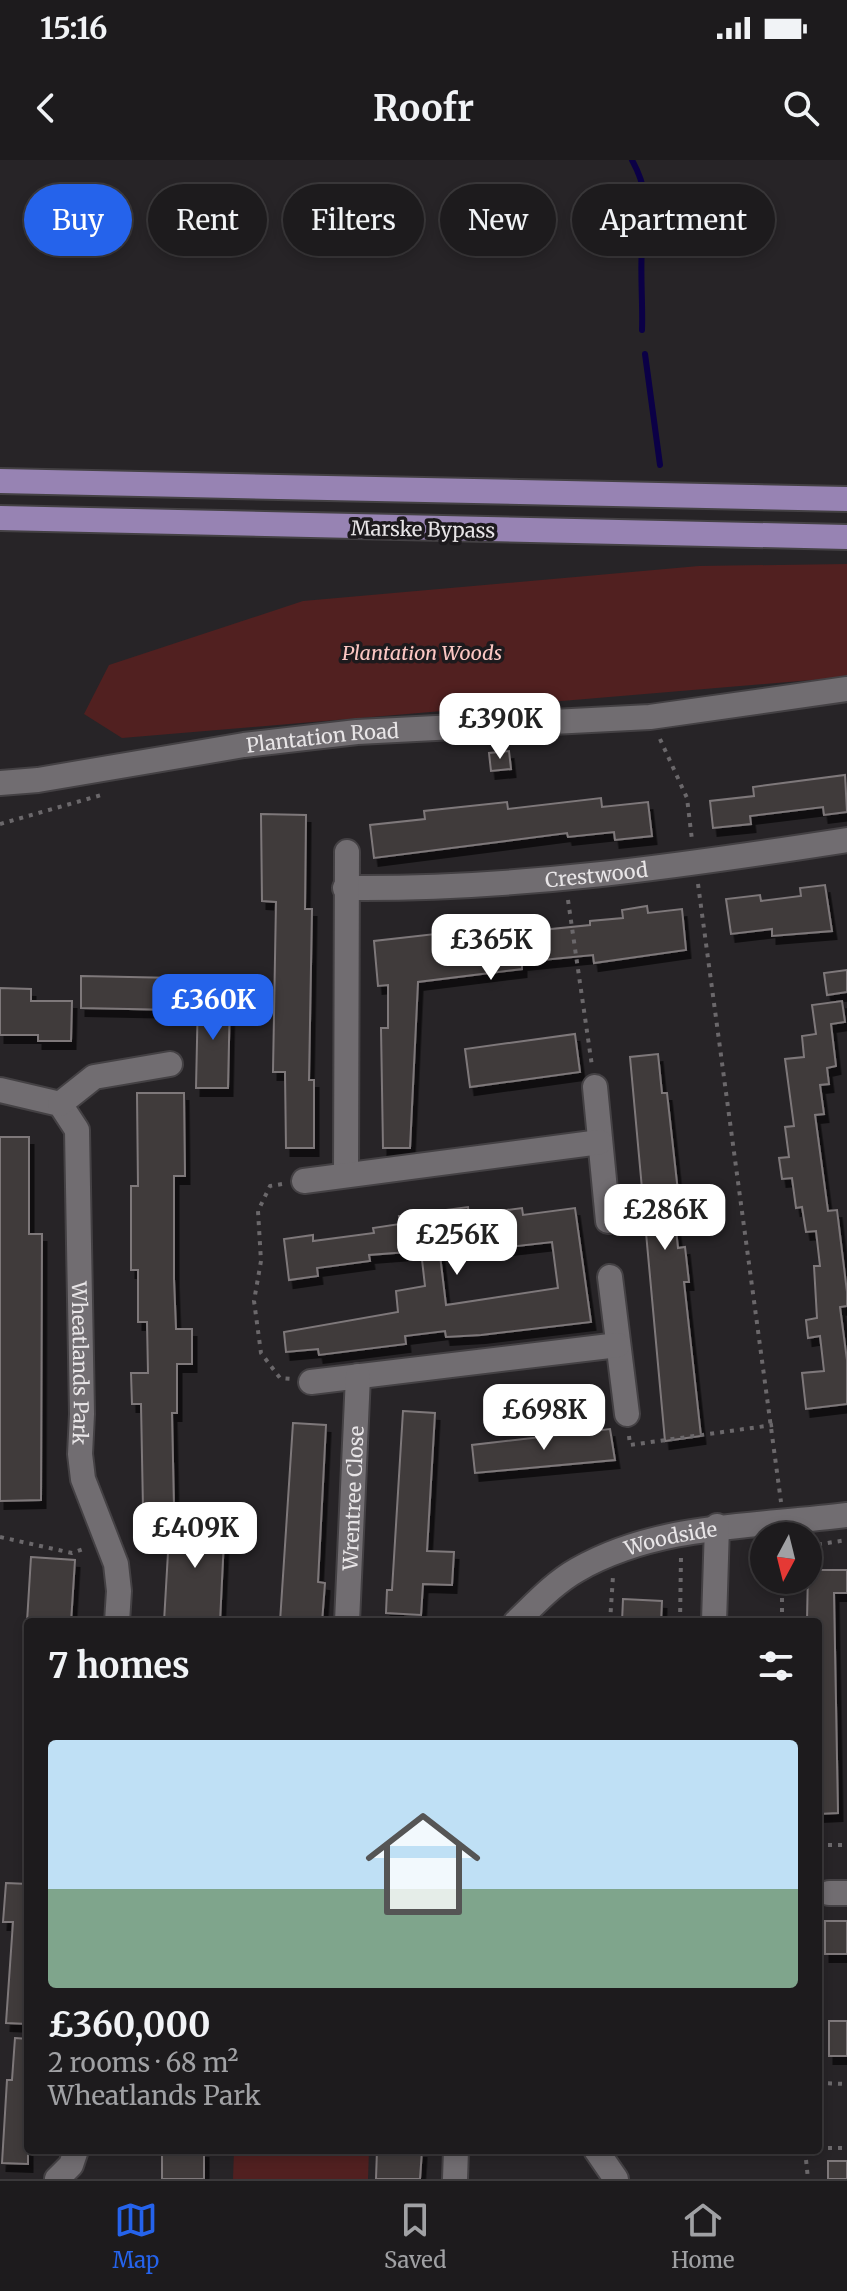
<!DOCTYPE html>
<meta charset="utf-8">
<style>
body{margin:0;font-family:Merriweather,serif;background:#252426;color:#f1f3f6;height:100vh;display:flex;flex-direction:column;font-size:30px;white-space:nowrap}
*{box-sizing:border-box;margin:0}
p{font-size:26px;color:#a0a1a4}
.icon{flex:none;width:44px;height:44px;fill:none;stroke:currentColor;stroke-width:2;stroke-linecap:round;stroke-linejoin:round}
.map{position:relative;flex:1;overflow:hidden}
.details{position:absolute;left:24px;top:1458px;width:798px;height:536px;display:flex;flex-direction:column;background:#1d1b1d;border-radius:8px;box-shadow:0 4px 12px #0003,0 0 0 2px #3b393b}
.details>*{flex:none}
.top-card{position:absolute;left:24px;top:24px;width:800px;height:72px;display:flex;gap:16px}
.needle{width:52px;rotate:187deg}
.fabs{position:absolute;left:750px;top:1362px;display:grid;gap:16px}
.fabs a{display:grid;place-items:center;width:72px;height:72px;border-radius:50%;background:#1d1b1d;box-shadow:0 4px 12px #0003,0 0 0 2px #3b393b;font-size:40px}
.price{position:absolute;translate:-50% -68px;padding:0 18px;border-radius:16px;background:#fff;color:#222;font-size:26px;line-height:52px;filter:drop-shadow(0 2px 4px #0008)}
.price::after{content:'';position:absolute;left:50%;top:48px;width:24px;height:18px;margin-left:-12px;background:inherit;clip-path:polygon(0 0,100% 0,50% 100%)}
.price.on{background:#2563eb;color:#fff}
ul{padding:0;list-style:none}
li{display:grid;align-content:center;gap:16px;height:424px;padding:0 24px}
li+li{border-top:2px solid #3b393b}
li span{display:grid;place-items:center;height:248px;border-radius:8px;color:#555}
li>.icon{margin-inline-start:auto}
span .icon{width:144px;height:144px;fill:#fffc;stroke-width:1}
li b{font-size:34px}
h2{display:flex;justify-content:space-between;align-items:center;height:96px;padding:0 24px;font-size:34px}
.pill{padding:0 28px;border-radius:36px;background:#1d1b1d;box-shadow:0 4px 12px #0003,0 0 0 2px #3b393b;font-size:28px;line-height:72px}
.pill.on{background:#2563eb;color:#fff}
.status{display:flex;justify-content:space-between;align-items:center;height:56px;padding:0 40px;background:#1d1b1d;direction:ltr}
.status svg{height:22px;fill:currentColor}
header{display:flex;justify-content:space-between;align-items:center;height:104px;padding:0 24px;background:#1d1b1d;font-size:36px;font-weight:700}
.tabs{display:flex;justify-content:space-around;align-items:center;height:112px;border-top:2px solid #3b393b;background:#1d1b1d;font-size:22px;color:#a0a1a4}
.tabs a{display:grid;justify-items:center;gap:4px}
.tabs .on{color:#2563eb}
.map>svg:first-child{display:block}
.green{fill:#512020}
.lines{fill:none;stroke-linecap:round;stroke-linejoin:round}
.stream{stroke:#0b0046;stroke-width:6}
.building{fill:#3f3a3b;stroke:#7e787a;stroke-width:2;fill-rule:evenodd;filter:url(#shadow)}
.minor-casing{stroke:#444144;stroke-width:28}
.major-casing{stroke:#444144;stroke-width:28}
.path{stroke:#6b686b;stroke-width:4;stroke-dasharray:4 6;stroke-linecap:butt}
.minor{stroke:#716d71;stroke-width:24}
.major{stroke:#9783b3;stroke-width:24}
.labels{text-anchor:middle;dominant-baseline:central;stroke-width:7;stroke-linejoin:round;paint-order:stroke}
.street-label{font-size:20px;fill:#e8e5e7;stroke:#1d1a1d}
.park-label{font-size:20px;font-style:italic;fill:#fcc7c3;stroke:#1d1a1d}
</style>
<div class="status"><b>15:16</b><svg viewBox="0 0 49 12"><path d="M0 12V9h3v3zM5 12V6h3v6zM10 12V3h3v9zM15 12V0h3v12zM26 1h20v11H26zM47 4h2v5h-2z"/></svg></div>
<header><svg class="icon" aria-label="back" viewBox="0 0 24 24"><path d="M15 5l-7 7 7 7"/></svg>Roofr<svg class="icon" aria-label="search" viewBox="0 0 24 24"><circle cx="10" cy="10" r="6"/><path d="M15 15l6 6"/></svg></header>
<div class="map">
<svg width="847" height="2019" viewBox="0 0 847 2019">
<defs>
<filter id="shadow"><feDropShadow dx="4.5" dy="8" stdDeviation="0" flood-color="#0009"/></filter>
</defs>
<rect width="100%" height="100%" fill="#272427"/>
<path class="green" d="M 847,404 L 847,517 L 122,578 L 84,554 L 109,505 L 303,441 L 699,406 Z
M 234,1990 L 369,1990 L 368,2019 L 233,2019 Z"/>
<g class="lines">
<path class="stream" d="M 632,0 C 651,35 644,49 642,87 C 640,114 643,143 642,170
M 645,194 L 660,305"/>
</g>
<path class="building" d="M 509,591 L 511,609 L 491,611 L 489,593 Z
M 845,615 L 847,652 L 824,655 L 823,647 L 750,656 L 751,664 L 713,668 L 710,641 L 754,636 L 753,627 Z
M 601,638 L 602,647 L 648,642 L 652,676 L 615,680 L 614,672 L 568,677 L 567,673 L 374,698 L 370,665 L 425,659 L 424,651 L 507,642 L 508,649 Z
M 261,654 L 306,655 L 305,749 L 312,749 L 309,920 L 314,920 L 314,988 L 286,988 L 285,912 L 273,912 L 276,742 L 262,741 Z
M 825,725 L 832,771 L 772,776 L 772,769 L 731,774 L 726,739 L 760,735 L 761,741 L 801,736 L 800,728 Z
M 647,746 L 648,753 L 682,749 L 686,790 L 594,803 L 593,795 L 522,802 L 522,809 L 418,822 L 410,988 L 383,988 L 381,868 L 388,868 L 388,825 L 378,826 L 374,781 L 444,773 L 445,780 L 590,765 L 590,761 L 623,758 L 622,750 Z
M 847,810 L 847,832 L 827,835 L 824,813 Z
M 81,816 L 177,818 L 176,850 L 81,848 Z
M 0,828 L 31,829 L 31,841 L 72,841 L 71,881 L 38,881 L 38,875 L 0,875 Z
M 198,836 L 230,836 L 228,928 L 196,928 Z
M 842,841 L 845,862 L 831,864 L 836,906 L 827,908 L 829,924 L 820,925 L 824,954 L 815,955 L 828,1051 L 837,1050 L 847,1132 L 847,1146 L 840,1147 L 847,1200 L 847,1244 L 806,1249 L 802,1213 L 824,1211 L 820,1176 L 808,1178 L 806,1160 L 817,1158 L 814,1106 L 820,1106 L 816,1071 L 806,1072 L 802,1047 L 796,1048 L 792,1018 L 782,1019 L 779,998 L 789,997 L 785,967 L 794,966 L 785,899 L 804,897 L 802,876 L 816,874 L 812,845 Z
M 575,874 L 580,912 L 470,927 L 465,889 Z
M 658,894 L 662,933 L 667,933 L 679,1041 L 673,1042 L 678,1088 L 685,1087 L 689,1122 L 684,1122 L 701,1276 L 665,1281 L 630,897 Z
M 137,933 L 184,933 L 185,1016 L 174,1016 L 174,1119 L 176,1169 L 192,1169 L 192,1204 L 177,1204 L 177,1253 L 172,1253 L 174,1348 L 143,1349 L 141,1244 L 132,1244 L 131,1213 L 148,1213 L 147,1162 L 138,1162 L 138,1110 L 131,1110 L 131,1026 L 138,1026 Z
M 0,977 L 29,977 L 29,1074 L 42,1074 L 41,1340 L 0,1341 Z
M 468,1047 L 469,1055 L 522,1048 L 523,1055 L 575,1048 L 591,1162 L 481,1175 L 446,1177 L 445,1171 L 405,1176 L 406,1184 L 319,1195 L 318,1189 L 286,1192 L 284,1172 L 398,1152 L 396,1131 L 425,1126 L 421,1091 L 369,1095 L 370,1101 L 317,1108 L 318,1116 L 289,1120 L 284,1079 L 313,1075 L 313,1081 L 374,1073 L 373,1068 L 400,1064 L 399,1056 ZM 507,1076 L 509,1087 L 552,1082 L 558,1128 L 446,1145 L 439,1087 Z
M 403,1251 L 435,1253 L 427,1391 L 454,1392 L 452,1425 L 423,1424 L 421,1455 L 386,1453 L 387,1430 L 392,1430 Z
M 293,1263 L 326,1265 L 318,1422 L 325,1423 L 322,1462 L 280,1462 Z
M 610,1269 L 615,1300 L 475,1313 L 472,1285 Z
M 170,1358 L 225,1358 L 220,1462 L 164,1462 Z
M 31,1397 L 75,1400 L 71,1462 L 27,1462 Z
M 808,1410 L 847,1410 L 847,1433 L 834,1433 L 838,1653 L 818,1654 L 818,1462 L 807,1462 Z
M 623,1439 L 662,1441 L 661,1462 L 622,1462 Z
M 6,1723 L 28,1724 L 28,1864 L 6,1863 L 13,1762 L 3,1762 Z
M 825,1761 L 847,1761 L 847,1794 L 825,1794 Z
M 829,1861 L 847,1861 L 847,1896 L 829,1896 Z
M 15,1878 L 28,1879 L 28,2004 L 2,2003 L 7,1920 L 12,1920 Z
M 162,1990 L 204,1990 L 204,2019 L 162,2019 Z
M 377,1990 L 422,1990 L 420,2019 L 376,2019 Z
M 828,2001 L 847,2001 L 847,2019 L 828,2019 Z"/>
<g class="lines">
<g class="minor-casing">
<g id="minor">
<path id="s1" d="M 0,623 L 38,620 L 244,585 L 357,572 L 650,557 L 847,529"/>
<path id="s2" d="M 345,728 C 514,730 680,706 847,680"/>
<path d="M 595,927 L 608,1061"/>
<path id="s3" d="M 0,930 L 60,944 L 77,970 L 82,1254 L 80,1294 L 83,1319 L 116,1404 L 119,1431 L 117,1462"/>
<path d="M 60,944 L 94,917 L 170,904"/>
<path d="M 346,1015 L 347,692"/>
<path d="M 304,1021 L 600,982"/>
<path d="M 610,1117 L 627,1254"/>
<path d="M 311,1222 L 618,1185"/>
<path id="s4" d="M 347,1462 L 358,1216"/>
<path id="s5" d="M 516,1462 C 535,1444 554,1423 577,1410 C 659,1363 756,1367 847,1355"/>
<path d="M 714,1462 L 717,1366"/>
<path d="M 829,1733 L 847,1733"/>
<path d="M 596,1990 L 616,2019"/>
<path d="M 57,2019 L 71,2005 L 76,1990"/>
<path d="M 455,2019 L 456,1990"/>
</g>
</g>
<g class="major-casing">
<path id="major" d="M 0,321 L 847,339
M 0,358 L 847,377"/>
</g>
<path class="path" d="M 660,579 L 687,638 L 692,680
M 0,664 L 105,634
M 698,724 L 781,1342
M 568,740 L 592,906
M 282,1024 L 270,1026 L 258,1051 L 261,1101 L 254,1141 L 261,1193 L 280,1218 L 292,1219
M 629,1276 L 630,1285 L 773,1265
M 0,1377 L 72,1393 L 86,1388
M 808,1386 L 847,1380
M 610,1462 L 613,1416
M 680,1462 L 681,1396
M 782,1462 L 782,1420
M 818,1685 L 847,1685
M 818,1923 L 847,1924
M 818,1988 L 847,1988
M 805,1990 L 808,2019"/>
<use href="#minor" class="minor"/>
<use href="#major" class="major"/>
</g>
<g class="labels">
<g class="street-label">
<text transform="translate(423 369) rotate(1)">Marske Bypass</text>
<text stroke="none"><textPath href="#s1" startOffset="326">Plantation Road</textPath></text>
<text stroke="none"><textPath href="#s2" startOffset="252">Crestwood</textPath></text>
<text stroke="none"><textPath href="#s3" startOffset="326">Wheatlands Park</textPath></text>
<text stroke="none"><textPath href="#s4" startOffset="124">Wrentree Close</textPath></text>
<text stroke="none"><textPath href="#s5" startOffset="180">Woodside</textPath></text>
</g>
<g class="park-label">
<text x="422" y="492">Plantation Woods</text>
</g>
</g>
</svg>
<div class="fabs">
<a><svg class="needle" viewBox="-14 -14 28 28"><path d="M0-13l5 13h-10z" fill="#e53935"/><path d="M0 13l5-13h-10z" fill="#a0a1a4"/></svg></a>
</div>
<b class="price" style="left:500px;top:601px">£390K</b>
<b class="price" style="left:491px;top:822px">£365K</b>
<b class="price on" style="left:213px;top:882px">£360K</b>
<b class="price" style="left:665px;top:1092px">£286K</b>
<b class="price" style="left:457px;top:1117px">£256K</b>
<b class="price" style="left:544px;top:1292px">£698K</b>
<b class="price" style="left:195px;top:1410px">£409K</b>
<div class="top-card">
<a class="pill on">Buy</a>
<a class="pill">Rent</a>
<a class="pill">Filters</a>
<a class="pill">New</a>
<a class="pill">Apartment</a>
</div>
<section class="details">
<h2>7 homes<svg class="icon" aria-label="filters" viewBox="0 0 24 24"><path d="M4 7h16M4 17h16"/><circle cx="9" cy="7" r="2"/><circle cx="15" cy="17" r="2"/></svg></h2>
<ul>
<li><span style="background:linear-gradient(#bfe0f5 60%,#7fa58c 0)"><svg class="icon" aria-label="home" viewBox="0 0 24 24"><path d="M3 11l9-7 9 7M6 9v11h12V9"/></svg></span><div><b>£360,000</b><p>2 rooms · 68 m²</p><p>Wheatlands Park</p></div></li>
</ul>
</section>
</div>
<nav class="tabs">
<a class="on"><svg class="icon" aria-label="map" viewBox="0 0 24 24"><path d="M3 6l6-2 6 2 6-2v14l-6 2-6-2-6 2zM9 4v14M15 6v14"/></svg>Map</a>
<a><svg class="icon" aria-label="saved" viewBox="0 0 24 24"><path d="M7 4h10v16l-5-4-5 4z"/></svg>Saved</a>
<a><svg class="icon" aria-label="home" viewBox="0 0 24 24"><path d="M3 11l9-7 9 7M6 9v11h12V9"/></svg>Home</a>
</nav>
